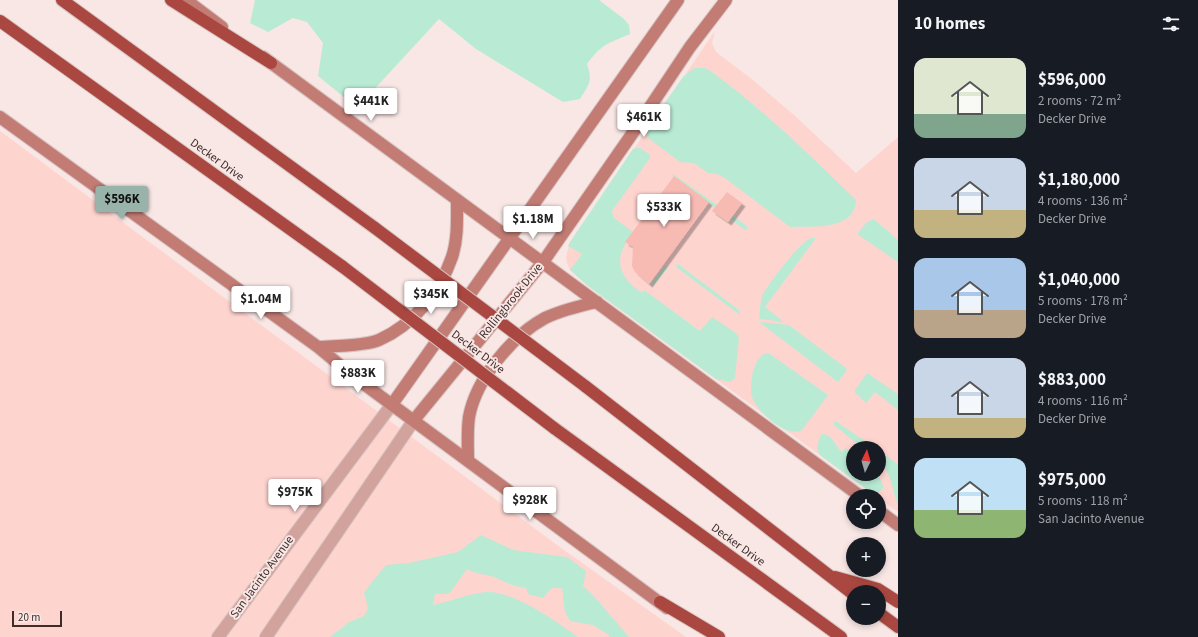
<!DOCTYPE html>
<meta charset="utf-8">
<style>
body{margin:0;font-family:"Source Sans 3",sans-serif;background:#20242c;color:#f1f3f6;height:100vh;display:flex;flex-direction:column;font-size:15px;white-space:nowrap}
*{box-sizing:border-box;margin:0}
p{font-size:13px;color:#9ea1a6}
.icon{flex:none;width:22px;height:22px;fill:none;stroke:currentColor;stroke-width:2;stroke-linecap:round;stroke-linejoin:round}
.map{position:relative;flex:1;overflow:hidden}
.details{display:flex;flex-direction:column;background:#171b24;width:300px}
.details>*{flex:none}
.needle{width:26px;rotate:5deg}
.fabs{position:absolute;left:846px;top:441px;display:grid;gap:8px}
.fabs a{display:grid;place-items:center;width:40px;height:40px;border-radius:50%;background:#171b24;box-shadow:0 2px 6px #0003;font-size:20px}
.scale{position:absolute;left:12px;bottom:10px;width:50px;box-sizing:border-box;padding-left:4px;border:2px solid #3d2c2a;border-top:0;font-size:11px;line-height:14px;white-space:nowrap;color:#3d2c2a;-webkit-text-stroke:3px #f9e7e5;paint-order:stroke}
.price{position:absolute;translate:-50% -34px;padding:0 9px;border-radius:4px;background:#fff;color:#222;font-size:13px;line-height:26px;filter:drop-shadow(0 1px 2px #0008)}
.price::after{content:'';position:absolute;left:50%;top:24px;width:12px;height:9px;margin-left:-6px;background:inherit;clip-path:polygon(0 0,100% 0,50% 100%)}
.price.selected{background:#98b3aa;color:#111}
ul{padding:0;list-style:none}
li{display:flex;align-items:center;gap:12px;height:100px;padding:0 16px}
li span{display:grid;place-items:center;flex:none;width:112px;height:80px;border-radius:12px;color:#555}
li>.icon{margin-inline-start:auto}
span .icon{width:48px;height:48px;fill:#fffc;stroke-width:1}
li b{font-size:17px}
h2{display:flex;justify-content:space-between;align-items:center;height:48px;padding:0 16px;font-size:17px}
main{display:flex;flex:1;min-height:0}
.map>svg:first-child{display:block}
.built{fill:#fed4cf;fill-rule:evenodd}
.green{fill:#b9ebd4}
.building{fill:#f7bbb4;filter:url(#shadow)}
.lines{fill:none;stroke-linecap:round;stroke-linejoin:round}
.tertiary-casing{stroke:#d7c5c3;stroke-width:14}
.secondary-casing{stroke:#d7c5c3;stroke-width:14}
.motorway-casing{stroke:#d7c5c3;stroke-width:14}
.tertiary{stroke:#d2a29c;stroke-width:12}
.secondary{stroke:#c27c74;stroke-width:12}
.motorway{stroke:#a94740;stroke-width:12}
.motorway-bridge-casing{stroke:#d7c5c3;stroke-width:14;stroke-linecap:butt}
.motorway-bridge{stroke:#a94740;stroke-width:12}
.labels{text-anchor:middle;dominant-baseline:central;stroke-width:4;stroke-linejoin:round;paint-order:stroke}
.street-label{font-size:12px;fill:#3d2c2a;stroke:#f9e7e5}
</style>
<main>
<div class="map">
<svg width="898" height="637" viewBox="0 0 898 637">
<defs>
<filter id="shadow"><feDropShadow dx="3.5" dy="3.5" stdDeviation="0" flood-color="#0004"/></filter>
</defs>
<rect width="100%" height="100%" fill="#f9e7e5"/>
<path class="built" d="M 715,31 L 712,43 L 716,52 L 753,80 L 794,115 L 856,173 L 898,137 L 898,512 L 879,498 L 879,496 L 876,496 L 588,286 L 570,270 L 567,263 L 566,257 L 570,242 ZM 853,448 L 879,448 L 879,474 L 853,474 Z
M 0,131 L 557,545 L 686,637 L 0,637 Z"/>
<path class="green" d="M 255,0 L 599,0 L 624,19 L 629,25 L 630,34 C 607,44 603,43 587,64 C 593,81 589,85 580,99 L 563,102 L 476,49 L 439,19 L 369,95 L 350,102 L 318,76 L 323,43 L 307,22 L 293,18 L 268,32 L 250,23 Z
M 694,68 L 705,68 L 709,70 C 763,109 809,154 856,200 C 855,231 812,226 790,227 L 725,178 L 717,174 L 708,173 L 694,163 L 680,162 L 648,138 L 646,131 L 648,127 L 683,77 Z
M 636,148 L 640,148 L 649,154 L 650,158 L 612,211 L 614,218 L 633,232 C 614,257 615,274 642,293 L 644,290 L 700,331 L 712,317 L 736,333 L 739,338 L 735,378 L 730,382 L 716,379 L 588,286 L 570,270 L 582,254 L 568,246 L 570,242 L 633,149 Z
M 673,174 L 747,226 L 747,229 L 745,230 L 737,224 L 673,177 Z
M 874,219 L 898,240 L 898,262 L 857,234 L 867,222 Z
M 811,238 L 816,238 L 765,307 L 784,322 L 759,319 C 760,312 760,301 763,294 C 770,282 799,243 811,238 Z
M 678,264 L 739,310 L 740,315 L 676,267 Z
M 665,266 L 668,267 L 653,286 L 651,285 Z
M 759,322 L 789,325 L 846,368 L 847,370 L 838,382 Z
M 766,353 L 770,354 L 828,395 L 802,430 C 787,439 757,412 752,397 C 749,386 753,357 766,353 Z
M 867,373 L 898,394 L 898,410 L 875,392 L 866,403 L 855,393 L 855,390 Z
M 834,421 L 837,422 L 875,448 L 862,448 L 834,425 Z
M 822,434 C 833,434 835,446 842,452 L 845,448 L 853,453 L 853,474 L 878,474 L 884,488 L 878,492 L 869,491 L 821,456 C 815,448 817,442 822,434 Z
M 879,451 L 898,464 L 898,505 C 892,490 892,473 879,462 Z
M 481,535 L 513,550 L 567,557 L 586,571 L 583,586 L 593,595 L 629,637 L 609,637 L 609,635 L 593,625 L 570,621 L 565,612 L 562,588 L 552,588 L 543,598 L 528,594 L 526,588 C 511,586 508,583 494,577 C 485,574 476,574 467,569 L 449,594 L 435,594 L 433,605 C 450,602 469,593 487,592 C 513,591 556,621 578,637 L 330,637 L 349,622 L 364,616 L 368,609 L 364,592 L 386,565 L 409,563 L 458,552 Z"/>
<path class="building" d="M 674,176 L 709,202 L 649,284 L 635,272 L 632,266 L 633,247 L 625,242 Z
M 727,192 L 742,203 L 728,222 L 712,211 Z"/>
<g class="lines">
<g class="tertiary-casing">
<path id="tertiary" d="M 218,637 L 393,403
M 266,637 L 414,420"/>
</g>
<g class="secondary-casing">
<path id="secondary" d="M 186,0 L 222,27
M 263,57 L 860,496
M 0,117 L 318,347 L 353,376 L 667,608
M 318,347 C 334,346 365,346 379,340 C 413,325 440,292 452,257 C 458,239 457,219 457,200
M 393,403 L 678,0
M 414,420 L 543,262 L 632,134 L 690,47 L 726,0
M 468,460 C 468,446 467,431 469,417 C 476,379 512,336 545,318 C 562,310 579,306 597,302
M 879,511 L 898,525"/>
</g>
<g class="motorway-casing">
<path id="motorway" d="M 62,0 L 375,228
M 171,0 L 271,63
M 0,21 L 343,267
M 585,386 L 853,594
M 554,428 L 841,637
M 835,577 L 878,589 L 898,602
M 660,602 L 719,637
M 879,613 L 898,627"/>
</g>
<use href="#tertiary" class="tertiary"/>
<use href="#secondary" class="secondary"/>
<use href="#motorway" class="motorway"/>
<g class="motorway-bridge-casing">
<path id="motorway-bridge" d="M 375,228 L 585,386
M 343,267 L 554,428"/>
</g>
<use href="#motorway-bridge" class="motorway-bridge"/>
</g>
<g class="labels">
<g class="street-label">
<text transform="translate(217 160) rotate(36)">Decker Drive</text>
<text transform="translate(511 301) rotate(-51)">Rollingbrook Drive</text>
<text transform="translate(478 352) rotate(37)">Decker Drive</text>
<text transform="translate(738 545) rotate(36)">Decker Drive</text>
<text transform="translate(262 577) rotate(-54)">San Jacinto Avenue</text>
</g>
</g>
</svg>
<div class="fabs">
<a><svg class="needle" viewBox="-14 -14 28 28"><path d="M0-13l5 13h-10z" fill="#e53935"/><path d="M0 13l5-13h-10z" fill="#9ea1a6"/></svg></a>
<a><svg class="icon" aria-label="locate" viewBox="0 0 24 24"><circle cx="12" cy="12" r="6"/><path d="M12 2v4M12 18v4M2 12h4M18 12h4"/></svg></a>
<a>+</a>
<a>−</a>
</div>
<div class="scale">20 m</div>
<b class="price" style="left:371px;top:122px">$441K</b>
<b class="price" style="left:644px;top:138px">$461K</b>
<b class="price selected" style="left:122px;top:220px">$596K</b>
<b class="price" style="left:664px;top:228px">$533K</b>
<b class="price" style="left:533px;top:240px">$1.18M</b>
<b class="price" style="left:431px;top:315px">$345K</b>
<b class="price" style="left:261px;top:320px">$1.04M</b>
<b class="price" style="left:358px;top:394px">$883K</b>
<b class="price" style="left:295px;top:513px">$975K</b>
<b class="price" style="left:530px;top:521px">$928K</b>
</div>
<section class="details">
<h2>10 homes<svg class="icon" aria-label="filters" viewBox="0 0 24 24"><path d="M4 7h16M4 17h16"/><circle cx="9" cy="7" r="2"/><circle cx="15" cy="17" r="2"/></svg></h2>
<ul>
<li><span style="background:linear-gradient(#dfe7d0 70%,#7fa58c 0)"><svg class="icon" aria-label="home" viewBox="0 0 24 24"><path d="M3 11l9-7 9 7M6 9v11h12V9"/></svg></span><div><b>$596,000</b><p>2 rooms · 72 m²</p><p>Decker Drive</p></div></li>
<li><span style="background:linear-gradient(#c9d6e8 65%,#c2b280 0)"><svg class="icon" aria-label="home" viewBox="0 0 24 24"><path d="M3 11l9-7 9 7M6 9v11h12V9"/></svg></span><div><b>$1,180,000</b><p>4 rooms · 136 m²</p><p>Decker Drive</p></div></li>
<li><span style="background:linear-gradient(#a9c7e8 65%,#b9a48a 0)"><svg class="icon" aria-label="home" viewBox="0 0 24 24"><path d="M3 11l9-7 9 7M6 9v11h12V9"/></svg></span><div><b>$1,040,000</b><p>5 rooms · 178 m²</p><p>Decker Drive</p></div></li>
<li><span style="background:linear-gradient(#c9d6e8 75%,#c2b280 0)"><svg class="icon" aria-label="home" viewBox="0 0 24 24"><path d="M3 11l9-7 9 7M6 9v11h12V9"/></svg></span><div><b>$883,000</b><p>4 rooms · 116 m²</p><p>Decker Drive</p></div></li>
<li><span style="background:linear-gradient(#bfe0f5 65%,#8fb573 0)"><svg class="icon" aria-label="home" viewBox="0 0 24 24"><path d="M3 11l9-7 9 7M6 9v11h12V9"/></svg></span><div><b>$975,000</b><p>5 rooms · 118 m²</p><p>San Jacinto Avenue</p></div></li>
</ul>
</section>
</main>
